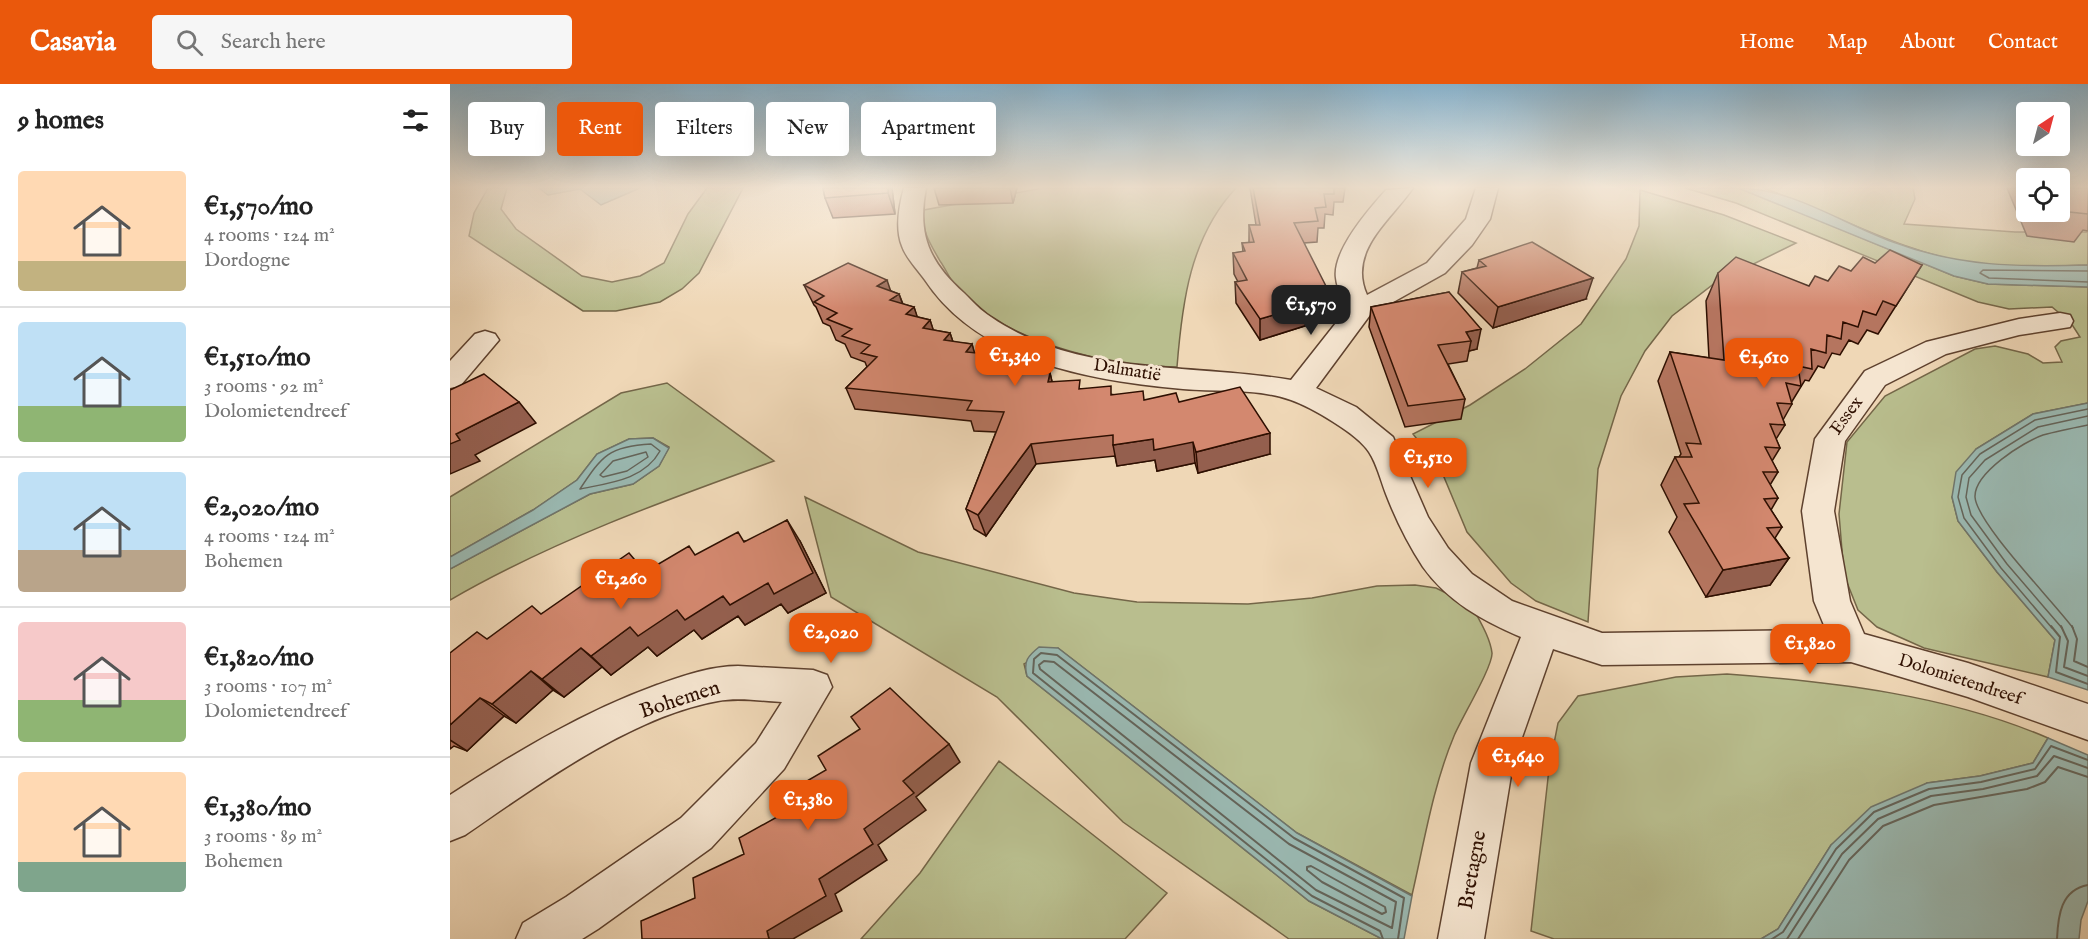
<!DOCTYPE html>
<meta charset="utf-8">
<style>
body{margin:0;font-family:"IM FELL English",serif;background:#f6f6f6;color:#222;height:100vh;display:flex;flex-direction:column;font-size:22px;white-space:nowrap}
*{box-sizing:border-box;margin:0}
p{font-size:20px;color:#767676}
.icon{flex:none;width:33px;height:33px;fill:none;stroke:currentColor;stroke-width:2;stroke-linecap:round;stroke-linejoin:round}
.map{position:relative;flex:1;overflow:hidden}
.side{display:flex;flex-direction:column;background:#fff;width:450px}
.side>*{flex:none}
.guide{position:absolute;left:18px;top:18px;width:570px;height:54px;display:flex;gap:12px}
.needle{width:39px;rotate:36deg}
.tools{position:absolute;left:1566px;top:18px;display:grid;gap:12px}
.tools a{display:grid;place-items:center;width:54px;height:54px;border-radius:6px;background:#fff;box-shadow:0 6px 24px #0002;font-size:30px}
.price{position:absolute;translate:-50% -51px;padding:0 14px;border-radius:12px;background:#ea580c;color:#fff;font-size:20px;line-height:39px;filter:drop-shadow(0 2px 3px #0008)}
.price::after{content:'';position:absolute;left:50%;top:36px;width:18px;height:14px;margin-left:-9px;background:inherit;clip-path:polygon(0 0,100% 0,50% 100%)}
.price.on{background:#222;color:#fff}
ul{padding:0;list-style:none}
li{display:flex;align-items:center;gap:18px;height:150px;padding:0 18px}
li+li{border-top:2px solid #e0e0e0}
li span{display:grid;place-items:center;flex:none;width:168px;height:120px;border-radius:6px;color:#555}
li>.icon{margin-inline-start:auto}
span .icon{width:72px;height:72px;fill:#fffc;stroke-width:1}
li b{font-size:26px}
h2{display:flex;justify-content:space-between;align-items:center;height:72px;padding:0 18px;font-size:26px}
.chip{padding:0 21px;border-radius:6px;background:#fff;box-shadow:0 6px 24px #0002;font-size:21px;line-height:54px}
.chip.on{background:#ea580c;color:#fff}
header{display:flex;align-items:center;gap:36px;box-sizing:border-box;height:84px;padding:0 30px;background:#ea580c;color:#fff}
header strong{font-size:28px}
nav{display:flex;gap:33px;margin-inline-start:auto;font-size:21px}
.search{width:420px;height:54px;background:#f6f6f6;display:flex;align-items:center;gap:15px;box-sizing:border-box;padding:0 21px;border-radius:6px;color:#767676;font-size:22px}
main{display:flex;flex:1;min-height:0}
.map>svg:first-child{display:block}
.green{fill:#b9be8e;stroke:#746648;stroke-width:1.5}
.water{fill:#9ab9b2;stroke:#6f756b;stroke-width:1.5}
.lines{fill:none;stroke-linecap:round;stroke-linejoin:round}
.shore-far1{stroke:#64645a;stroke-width:1.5}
.shore{stroke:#64645a;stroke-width:2}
.minor-casing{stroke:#5e412e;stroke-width:3}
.minor{fill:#f5e5d0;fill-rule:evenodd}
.wall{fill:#b5755f;stroke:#2e0f01;stroke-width:1.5}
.shaded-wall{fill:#945f4e;stroke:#2e0f01;stroke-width:1.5}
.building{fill:#d3886f;stroke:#2e0f01;stroke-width:1.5}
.labels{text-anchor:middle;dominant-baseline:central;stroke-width:6;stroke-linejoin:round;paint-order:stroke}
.street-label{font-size:18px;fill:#2e0f01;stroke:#f5e5d0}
.near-street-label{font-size:21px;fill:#2e0f01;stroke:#f5e5d0}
</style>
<header>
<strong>Casavia</strong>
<div class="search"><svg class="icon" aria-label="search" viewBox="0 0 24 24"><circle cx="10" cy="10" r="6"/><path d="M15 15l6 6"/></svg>Search here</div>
<nav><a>Home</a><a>Map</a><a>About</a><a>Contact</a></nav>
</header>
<main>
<section class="side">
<h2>9 homes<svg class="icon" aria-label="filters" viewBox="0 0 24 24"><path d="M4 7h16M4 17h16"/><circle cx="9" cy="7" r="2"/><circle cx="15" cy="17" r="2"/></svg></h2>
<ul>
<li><span style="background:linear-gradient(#ffd9b3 75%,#c2b280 0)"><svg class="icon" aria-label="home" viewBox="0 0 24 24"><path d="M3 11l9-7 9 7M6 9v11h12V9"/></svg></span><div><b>€1,570/mo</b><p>4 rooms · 124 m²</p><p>Dordogne</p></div></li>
<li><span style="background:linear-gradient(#bfe0f5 70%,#8fb573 0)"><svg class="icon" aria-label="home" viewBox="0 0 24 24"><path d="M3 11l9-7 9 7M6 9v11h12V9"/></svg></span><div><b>€1,510/mo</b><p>3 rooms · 92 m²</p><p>Dolomietendreef</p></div></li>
<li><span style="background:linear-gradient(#bfe0f5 65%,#b9a48a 0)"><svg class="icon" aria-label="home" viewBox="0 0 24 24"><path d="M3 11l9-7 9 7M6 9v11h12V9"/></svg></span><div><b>€2,020/mo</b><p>4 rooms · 124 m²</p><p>Bohemen</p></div></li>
<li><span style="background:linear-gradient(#f6c9c9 65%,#8fb573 0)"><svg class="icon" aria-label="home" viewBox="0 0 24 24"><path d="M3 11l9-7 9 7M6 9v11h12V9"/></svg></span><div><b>€1,820/mo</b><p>3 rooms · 107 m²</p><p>Dolomietendreef</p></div></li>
<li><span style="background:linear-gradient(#ffd9b3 75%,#7fa58c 0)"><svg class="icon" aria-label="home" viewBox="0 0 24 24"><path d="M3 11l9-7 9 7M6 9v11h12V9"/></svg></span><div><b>€1,380/mo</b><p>3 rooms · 89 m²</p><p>Bohemen</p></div></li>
</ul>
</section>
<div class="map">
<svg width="1638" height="855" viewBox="0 0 1638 855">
<rect width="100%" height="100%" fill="#efd7b6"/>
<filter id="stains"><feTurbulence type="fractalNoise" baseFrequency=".00333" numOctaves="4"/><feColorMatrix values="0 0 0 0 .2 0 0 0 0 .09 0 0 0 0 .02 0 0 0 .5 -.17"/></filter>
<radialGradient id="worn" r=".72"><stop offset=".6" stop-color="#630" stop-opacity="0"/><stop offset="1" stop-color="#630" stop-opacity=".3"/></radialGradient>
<path class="green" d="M 38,104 L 57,104 L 51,125 L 66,145 L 132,192 L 162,198 L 190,192 L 214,179 L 238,130 L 257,104 L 293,104 L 249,189 L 232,205 L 210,218 L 166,227 L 133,227 L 19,152 L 24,129 Z
M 593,104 L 786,104 C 740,153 732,219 727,283 C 657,282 550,258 504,200 C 499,193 495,184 490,177 C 481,161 470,145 474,126 Z
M 1235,104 L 1288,104 L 1298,107 L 1504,192 L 1538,200 L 1638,203 L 1638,319 L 1583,330 L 1526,365 L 1502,413 L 1508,437 L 1547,488 L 1605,556 L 1598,593 L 1474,564 L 1427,543 L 1408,526 L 1394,491 L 1389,430 L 1397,358 L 1435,312 L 1525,265 L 1545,262 L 1578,270 L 1593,279 L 1612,278 L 1605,263 L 1611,257 L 1630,253 L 1621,239 L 1602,223 L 1559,225 L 1528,218 L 1286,119 Z
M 1313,104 L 1463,104 L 1465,115 L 1454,140 L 1565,148 L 1638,148 L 1638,181 C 1602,182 1564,185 1528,180 C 1452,170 1385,129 1313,104 Z
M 1190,106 L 1274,131 L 1346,159 L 1265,199 L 1222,232 L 1195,267 L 1171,312 L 1148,385 L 1138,538 L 1086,517 L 1061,499 L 1017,448 L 991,386 L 963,350 L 1020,321 L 1075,285 L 1131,240 L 1176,175 L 1189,142 Z
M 217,299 L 324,377 C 213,417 102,457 0,516 L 0,485 L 140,410 L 183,400 L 209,382 L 219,363 L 203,354 L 179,355 L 147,370 L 127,396 L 83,426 L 0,473 L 0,413 L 171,309 Z
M 355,413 L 468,468 L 624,509 L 687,518 L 798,520 L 862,514 L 927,502 L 965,501 L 986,504 L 1022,522 C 1029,536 1040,553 1042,569 C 1043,582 1011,635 1004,652 C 983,702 974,759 962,811 L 847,749 L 608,564 L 574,580 L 577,592 L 859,817 L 932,855 L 839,855 L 673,738 L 547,613 L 381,513 Z
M 1277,590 C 1385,598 1498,611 1598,654 L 1583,679 L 1530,692 L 1477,699 L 1381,761 L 1328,845 L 1311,855 L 1104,855 L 1081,847 L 1099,685 L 1108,639 L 1128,612 L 1226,593 Z
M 549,677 L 717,809 L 675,855 L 411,855 L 470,789 Z"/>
<path class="water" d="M 89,104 L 190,104 L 151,121 L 130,105 L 98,111 Z
M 1288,104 C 1342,104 1393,140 1443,158 C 1510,183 1568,183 1638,181 L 1638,203 L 1538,200 L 1504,192 Z
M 1638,319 L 1638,606 L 1598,593 L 1605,556 L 1547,488 L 1508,437 L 1502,413 L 1506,388 L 1526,365 L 1583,330 Z
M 203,354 L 219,364 L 209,382 L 183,400 L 140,410 L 0,485 L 0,473 L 83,426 L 127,396 L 147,370 L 179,355 Z
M 589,563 L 608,564 L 847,749 L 962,812 L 954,855 L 932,855 L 859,817 L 577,592 C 573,577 578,572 589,563 Z
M 1598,654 L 1638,671 L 1638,817 L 1631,836 L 1629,855 L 1311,855 L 1328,845 L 1381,761 L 1421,723 L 1477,699 L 1530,692 L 1583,679 Z"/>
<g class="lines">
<path class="shore-far1" d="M 1638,187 L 1533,186 L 1530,189 L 1539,194 L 1638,198
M 201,360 L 210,367 C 194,396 159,399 130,405 C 152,372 159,362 201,360 Z
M 196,368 L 198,373 L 177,387 L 153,393 L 150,391 L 163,377 Z
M 1602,544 L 1551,484 L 1514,434 L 1508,413 L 1512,391 L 1530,370 L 1585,336 L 1638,325
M 1612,544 L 1557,480 L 1521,431 L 1516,413 L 1519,394 L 1535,376 L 1588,343 L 1638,332
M 1623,544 C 1604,518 1527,440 1525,413 C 1524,389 1573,358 1593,351 C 1608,347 1623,344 1638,341"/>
<path class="shore" d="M 1601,542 L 1610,553 L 1606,588 L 1638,600
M 1611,542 L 1618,557 L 1614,583 L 1638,592
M 1622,542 L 1627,555 L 1624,577 L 1638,583
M 594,577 L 604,578 L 839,760 L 946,818 L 942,844 L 866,806 L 590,585 L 589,581 Z
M 861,782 L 935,823 L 936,828 L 932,830 L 872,798 L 857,786 L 857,783 Z
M 933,855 L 930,847 L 862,812 L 583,589 L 584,575 L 591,569 L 607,571 L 844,754 L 954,814 L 948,855
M 1322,855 L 1333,848 L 1386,765 L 1424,728 L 1479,705 L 1531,698 L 1585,685 L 1601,662 L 1638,676
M 1337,855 L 1392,770 L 1428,735 L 1481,712 L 1533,705 L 1587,692 L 1604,672 L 1638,684
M 1348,855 L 1399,776 L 1433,742 L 1484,721 L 1577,705 L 1595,698 L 1608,683 L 1638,693
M 1607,855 C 1608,831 1611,806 1638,801"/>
<g class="minor-casing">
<path id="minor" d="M 454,104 L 476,104 C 467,150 479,178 514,209 C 522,217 531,227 541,233 C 628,293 741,279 841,296 L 897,225 C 893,215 887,205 886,194 C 882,167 919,125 936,106 L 963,104 C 941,136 897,167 917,211 L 977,179 L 1016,135 L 1026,104 L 1048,104 L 1040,135 L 1022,161 L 995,189 L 920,231 L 866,304 L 906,323 L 943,353 L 978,433 L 998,464 L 1022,490 L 1062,517 L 1152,549 L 1376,546 L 1364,517 L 1352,427 L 1365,355 L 1415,287 L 1476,258 L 1569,235 L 1610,229 L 1620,231 L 1623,237 L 1620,243 L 1569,251 L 1496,270 L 1435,301 L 1395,357 L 1384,427 L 1400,517 L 1414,550 L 1518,579 L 1638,620 L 1638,656 L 1518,613 L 1401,578 L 1152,581 L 1103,565 L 1063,679 L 1034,855 L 988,855 L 1021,679 L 1071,553 C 1033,537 997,517 973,483 C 958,460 946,436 936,410 C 931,397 927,380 919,368 C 908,350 861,323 841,316 C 807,304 768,308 733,305 C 642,297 529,278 475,196 C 468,186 456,174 452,162 C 445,145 449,122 454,104 Z
M 35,247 L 45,250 L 49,256 L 10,302 L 0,304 L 0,277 L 25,250 Z
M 288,582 L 363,586 L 377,591 L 382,603 L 334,685 L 261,764 L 148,845 L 132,855 L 66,855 L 73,839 L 116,813 L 231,734 L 306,659 L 332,618 C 311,617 288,613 268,617 C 182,632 86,702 15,751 L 0,757 L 0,711 C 66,668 133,628 207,601 C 233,592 260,582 288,582 Z"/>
</g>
<use href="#minor" class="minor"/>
</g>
<path class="wall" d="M 373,104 L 442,104 L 445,130 L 383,134 L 375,114 Z
M 484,104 L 567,104 L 563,119 L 489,121 Z
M 800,104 L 895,104 L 893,118 L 884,118 L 883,131 L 875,130 L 874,144 L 868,144 L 867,158 L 854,159 L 880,234 L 810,256 L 786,219 L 785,198 L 788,198 L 784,190 L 783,169 L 793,168 L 792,159 L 799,159 L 799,141 L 806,141 Z
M 1557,104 L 1576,104 L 1576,128 L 1610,128 L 1610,104 L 1638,104 L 1638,147 L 1633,146 L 1624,158 L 1577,152 Z
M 1029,176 L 1136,215 L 1043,244 L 1008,209 L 1012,188 L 1027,184 Z
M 1425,179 L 1472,181 L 1428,250 L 1417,246 L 1408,260 L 1399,256 L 1390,271 L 1382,269 L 1374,284 L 1368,282 L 1359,297 L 1355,296 L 1341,319 L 1342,320 L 1333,336 L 1335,341 L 1326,355 L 1330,364 L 1322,377 L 1328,388 L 1320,401 L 1328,414 L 1321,426 L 1332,443 L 1325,454 L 1339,474 L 1320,501 L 1256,513 L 1219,448 L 1227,433 L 1211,401 L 1225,373 L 1229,373 L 1231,370 L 1208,297 L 1220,268 L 1259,274 L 1256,217 L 1268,189 L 1359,202 L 1378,197 L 1401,187 Z
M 354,201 L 441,207 L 449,210 L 453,220 L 464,223 L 467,233 L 480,236 L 483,246 L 500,249 L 503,258 L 522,260 L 524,269 L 548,280 L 575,289 L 600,289 L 602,298 L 631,305 L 694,316 L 729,318 L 820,370 L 748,389 L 745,379 L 707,387 L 705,376 L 667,382 L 665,372 L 586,380 L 536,452 L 524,445 L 516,425 L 546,348 L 524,347 L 521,337 L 405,325 L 396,304 L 417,283 L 415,278 L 401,273 L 395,260 L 386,256 L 380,242 L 373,239 L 366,223 L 364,221 Z
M 999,208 L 1027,265 L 1019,267 L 1017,277 L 998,280 L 1015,315 L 1011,335 L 955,343 L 919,243 L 921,223 Z
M 294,457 L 350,457 L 376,509 L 338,529 L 331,520 L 295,541 L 288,532 L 252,555 L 244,546 L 207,572 L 198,563 L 161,591 L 152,583 L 114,613 L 103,606 L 66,639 L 54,632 L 17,667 L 4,662 L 0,665 L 0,569 L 37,555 L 91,530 L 196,488 L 246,471 Z"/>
<path class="shaded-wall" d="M 438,104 L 442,104 L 445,130 L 438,109 Z
M 560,104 L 567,104 L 563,119 Z
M 1143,194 L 1136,215 L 1043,244 L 1048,223 Z
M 437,196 L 443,214 L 449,210 L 456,230 L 464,223 L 471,244 L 435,223 L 427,202 Z
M 882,214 L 880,234 L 810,256 L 810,235 Z
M 480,236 L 487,257 L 473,244 Z
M 1031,245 L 1027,265 L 1019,267 L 1021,257 L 1016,248 Z
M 500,249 L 507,270 L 494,256 Z
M 522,260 L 528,281 L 516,268 Z
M 546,271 L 552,292 L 541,279 Z
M 572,280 L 578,301 L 568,289 Z
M 600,289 L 605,310 L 598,298 Z
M 69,318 L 86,339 L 25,371 L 30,377 L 0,390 L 0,360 L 6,350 Z
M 820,349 L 820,370 L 748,389 L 746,368 Z
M 703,355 L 743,358 L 745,379 L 707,387 L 705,376 L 667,382 L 663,361 Z
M 581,360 L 586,380 L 536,452 L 528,431 Z
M 337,436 L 350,457 L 376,509 L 338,529 L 331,520 L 295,541 L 288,532 L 252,555 L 244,546 L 207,572 L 198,563 L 161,591 L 141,572 L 180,543 Z
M 1339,474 L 1320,501 L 1256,513 L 1273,486 Z
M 131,564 L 152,583 L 114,613 L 92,595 Z
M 81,587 L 103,606 L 66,639 L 42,620 Z
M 30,614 L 54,632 L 17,667 L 0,656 L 0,641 Z
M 499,660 L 510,678 L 466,713 L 476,726 L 428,761 L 437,776 L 385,810 L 392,827 L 343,855 L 319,855 L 317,847 L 369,795 L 414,745 L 453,697 Z"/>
<path class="building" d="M 373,104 L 438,104 L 438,109 L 375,114 Z
M 803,104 L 884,104 L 884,110 L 874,110 L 876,123 L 865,124 L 868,137 L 844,139 L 882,214 L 810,235 L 785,198 L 797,196 L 783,169 L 795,167 L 792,159 L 804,158 L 799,141 L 810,141 Z
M 1610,104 L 1638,104 L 1638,130 L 1610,127 Z
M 1082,158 L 1143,194 L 1048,223 L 1012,188 L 1036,182 L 1029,176 Z
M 1440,166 L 1472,181 L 1446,222 L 1433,217 L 1426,231 L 1413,227 L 1408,243 L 1393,238 L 1391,255 L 1377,251 L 1376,269 L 1361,265 L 1362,285 L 1348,282 L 1351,302 L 1336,299 L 1342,320 L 1327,319 L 1335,341 L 1320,340 L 1330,364 L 1315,363 L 1328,388 L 1313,388 L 1328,414 L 1314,415 L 1332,443 L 1317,444 L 1339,474 L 1273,486 L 1234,420 L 1249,419 L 1225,373 L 1242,373 L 1236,359 L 1251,360 L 1220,268 L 1274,276 L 1268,189 L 1286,173 L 1359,202 L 1365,192 L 1378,197 L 1389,182 L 1401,187 L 1413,173 L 1425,179 Z
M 398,179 L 437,196 L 427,202 L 449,210 L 440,216 L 464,223 L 456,230 L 480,236 L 473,244 L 500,249 L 494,256 L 522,260 L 516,268 L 546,271 L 541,279 L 572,280 L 568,289 L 600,289 L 598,298 L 630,296 L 629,305 L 661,302 L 661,311 L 693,307 L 694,316 L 726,309 L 729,318 L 790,303 L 820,349 L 746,368 L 743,358 L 704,366 L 703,355 L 663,361 L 663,351 L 581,360 L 528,431 L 516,425 L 554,328 L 517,326 L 522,317 L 396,304 L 427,273 L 411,269 L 420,261 L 392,252 L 402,245 L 377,235 L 387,229 L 364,218 L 374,212 L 354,201 Z
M 999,208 L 1031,245 L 1016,248 L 1021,257 L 988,261 L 1015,315 L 958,322 L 921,223 Z
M 34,290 L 69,318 L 6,350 L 10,356 L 0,360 L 0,306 Z
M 337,436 L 363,489 L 324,510 L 318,499 L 280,521 L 273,512 L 235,536 L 227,526 L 188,552 L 180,543 L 141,572 L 131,564 L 92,595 L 81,587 L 42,620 L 30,614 L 0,641 L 0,569 L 27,548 L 37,555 L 82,522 L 91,530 L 179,469 L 195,488 L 239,462 L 245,471 L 288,448 L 294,458 Z
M 440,604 L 499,660 L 453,697 L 464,709 L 414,745 L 423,760 L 369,795 L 376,812 L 317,847 L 319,855 L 192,855 L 191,837 L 245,814 L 243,794 L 294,770 L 289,754 L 338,727 L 331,712 L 376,686 L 368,672 L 410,645 L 401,633 Z"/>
<linearGradient id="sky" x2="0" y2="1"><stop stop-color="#89b6d2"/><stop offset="0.46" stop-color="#f8edde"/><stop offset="1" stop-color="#f8edde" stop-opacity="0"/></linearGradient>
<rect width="1638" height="224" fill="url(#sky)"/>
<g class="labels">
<g class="street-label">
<text transform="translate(677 287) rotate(9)">Dalmatië</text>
<text transform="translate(1397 332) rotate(-54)">Essex</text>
<text transform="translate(1510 596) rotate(18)">Dolomietendreef</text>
</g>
<g class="near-street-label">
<text transform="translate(230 616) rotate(-18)">Bohemen</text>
<text transform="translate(1023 786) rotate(-80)">Bretagne</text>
</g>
</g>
<rect width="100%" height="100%" filter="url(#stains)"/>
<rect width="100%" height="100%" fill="url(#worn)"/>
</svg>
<div class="tools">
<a><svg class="needle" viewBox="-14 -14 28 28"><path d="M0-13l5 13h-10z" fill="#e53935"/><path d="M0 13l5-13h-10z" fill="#767676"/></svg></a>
<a><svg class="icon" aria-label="locate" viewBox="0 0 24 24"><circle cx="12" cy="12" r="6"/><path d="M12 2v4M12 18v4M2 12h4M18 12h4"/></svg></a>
</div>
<b class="price on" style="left:861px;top:252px">€1,570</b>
<b class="price" style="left:565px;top:303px">€1,340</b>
<b class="price" style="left:1314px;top:305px">€1,610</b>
<b class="price" style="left:978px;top:405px">€1,510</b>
<b class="price" style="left:171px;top:526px">€1,260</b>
<b class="price" style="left:381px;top:580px">€2,020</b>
<b class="price" style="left:1360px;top:591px">€1,820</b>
<b class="price" style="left:1068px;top:704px">€1,640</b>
<b class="price" style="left:358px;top:747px">€1,380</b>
<div class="guide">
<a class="chip">Buy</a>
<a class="chip on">Rent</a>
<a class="chip">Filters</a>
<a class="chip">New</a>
<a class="chip">Apartment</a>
</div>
</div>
</main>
